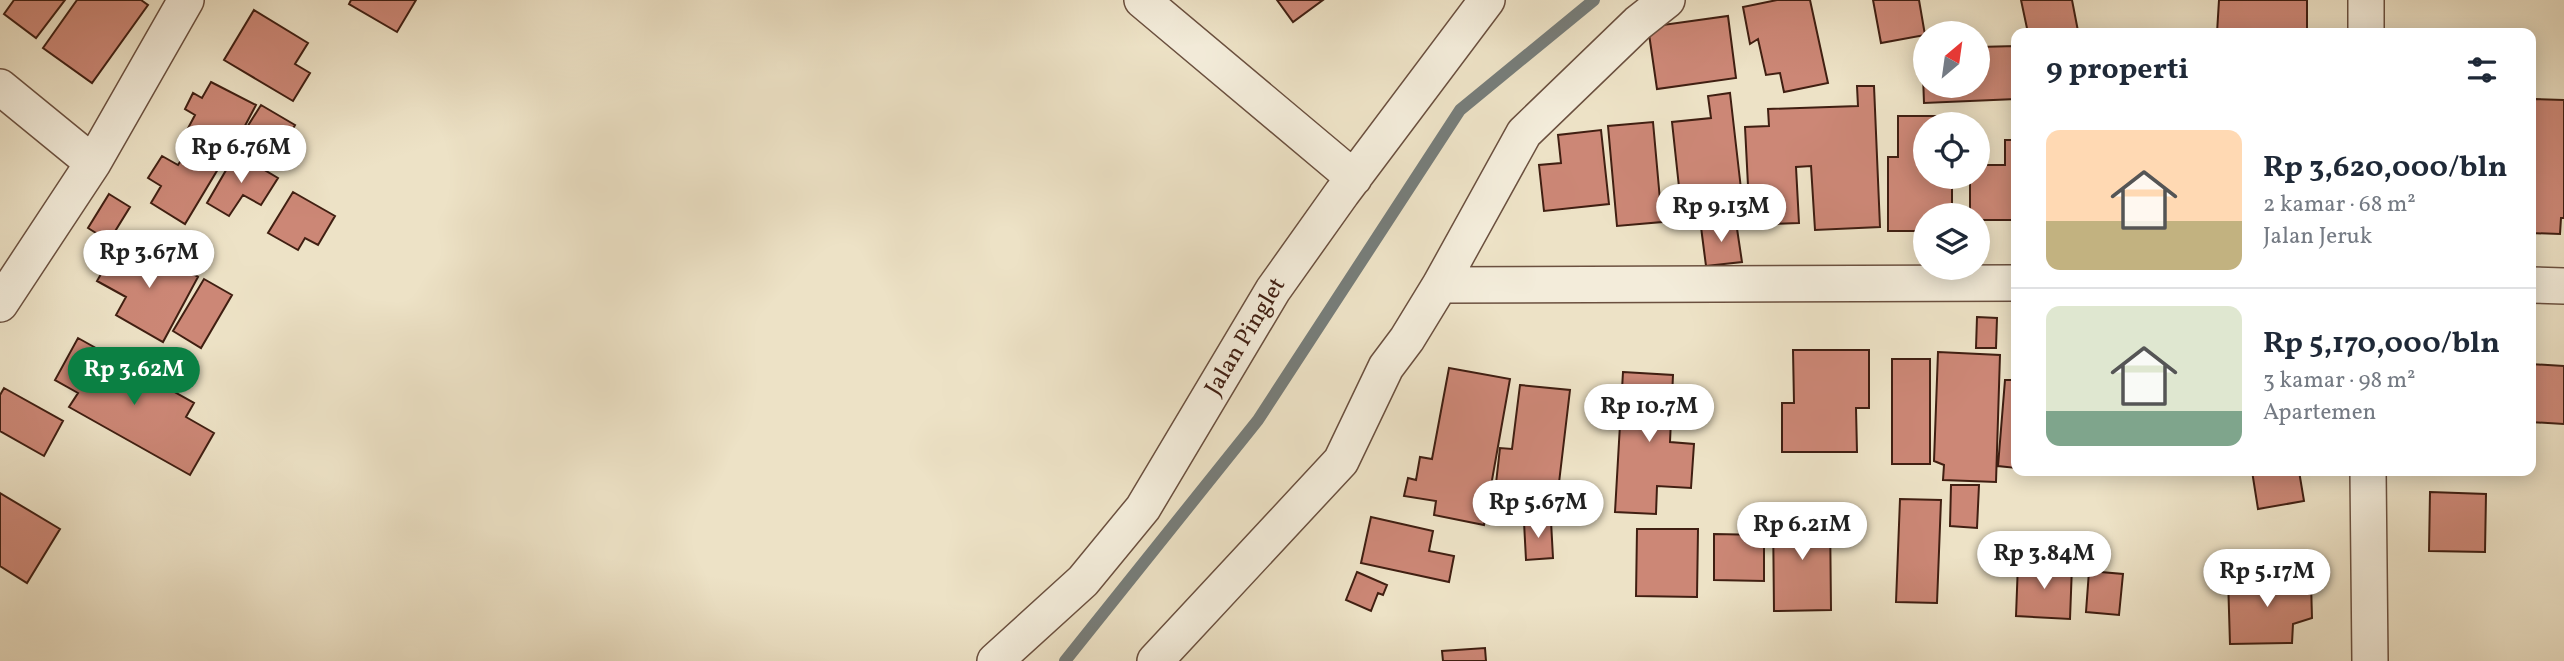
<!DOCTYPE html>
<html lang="id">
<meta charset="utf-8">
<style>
body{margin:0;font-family:Vollkorn,serif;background:#f6f6f7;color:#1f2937;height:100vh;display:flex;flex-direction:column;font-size:26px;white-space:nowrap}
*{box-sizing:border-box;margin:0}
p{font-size:23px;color:#747a83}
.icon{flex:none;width:38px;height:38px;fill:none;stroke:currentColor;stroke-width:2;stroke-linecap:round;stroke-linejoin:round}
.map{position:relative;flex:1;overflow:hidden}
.sheet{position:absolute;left:2011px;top:28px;width:525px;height:448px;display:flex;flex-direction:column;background:#fff;border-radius:14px;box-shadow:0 4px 18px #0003}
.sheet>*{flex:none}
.needle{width:46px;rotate:29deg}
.fabs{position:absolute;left:1913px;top:21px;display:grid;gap:14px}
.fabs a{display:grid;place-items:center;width:77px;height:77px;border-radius:50%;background:#fff;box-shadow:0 4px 18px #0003;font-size:35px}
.price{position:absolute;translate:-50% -60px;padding:0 16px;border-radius:24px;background:#fff;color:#222;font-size:23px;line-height:46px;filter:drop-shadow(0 2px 4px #0008)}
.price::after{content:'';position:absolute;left:50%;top:42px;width:21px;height:16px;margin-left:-10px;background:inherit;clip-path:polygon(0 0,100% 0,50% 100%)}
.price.selected{background:#0b8043;color:#fff}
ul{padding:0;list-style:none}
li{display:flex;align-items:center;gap:21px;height:175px;padding:0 35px}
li+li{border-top:2px solid #e0e1e3}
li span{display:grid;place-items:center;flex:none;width:196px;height:140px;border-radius:14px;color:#555}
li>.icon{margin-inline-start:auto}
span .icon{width:84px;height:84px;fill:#fffc;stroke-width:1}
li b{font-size:30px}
h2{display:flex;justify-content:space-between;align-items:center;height:84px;padding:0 35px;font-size:30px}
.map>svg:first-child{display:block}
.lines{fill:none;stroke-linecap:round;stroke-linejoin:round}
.stream{stroke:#777d79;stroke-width:12}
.building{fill:#cc8776;stroke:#401f12;stroke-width:2}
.street-casing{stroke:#6b503f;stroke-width:38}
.street{stroke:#f3ecda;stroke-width:35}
.labels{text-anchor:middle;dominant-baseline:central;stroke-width:5;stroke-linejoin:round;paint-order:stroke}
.street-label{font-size:24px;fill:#401f12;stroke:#f3ecda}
</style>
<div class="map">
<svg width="2564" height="661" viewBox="0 0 2564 661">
<rect width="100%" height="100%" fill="#ede2c6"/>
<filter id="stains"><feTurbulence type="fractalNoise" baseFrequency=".00286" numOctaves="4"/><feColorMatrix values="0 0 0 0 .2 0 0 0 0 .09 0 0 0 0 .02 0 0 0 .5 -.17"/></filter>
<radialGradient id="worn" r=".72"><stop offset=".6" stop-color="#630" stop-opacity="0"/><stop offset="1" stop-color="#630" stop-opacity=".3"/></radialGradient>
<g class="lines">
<path class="stream" d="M 1065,661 L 1258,420 L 1460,110 L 1594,0"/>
</g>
<path class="building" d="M 14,0 L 65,0 L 36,38 L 4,14 Z
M 77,0 L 141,0 L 148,5 L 92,83 L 43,48 Z
M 351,0 L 416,0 L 397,32 L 349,4 Z
M 1277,0 L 1323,0 L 1293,22 Z
M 1777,0 L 1810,0 L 1828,83 L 1784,92 L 1780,73 L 1766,75 L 1758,39 L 1750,44 L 1743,7 Z
M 1873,0 L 1919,0 L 1925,35 L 1881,43 Z
M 2021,0 L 2072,0 L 2078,31 L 2066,33 L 2028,33 Z
M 2219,0 L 2307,0 L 2307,33 L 2217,33 Z
M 254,10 L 308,43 L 295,64 L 310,73 L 293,101 L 224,60 Z
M 1728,16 L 1736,78 L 1657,89 L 1648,27 Z
M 2016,46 L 2016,99 L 1924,103 L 1923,75 L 1925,75 L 1925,86 L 1978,86 L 1978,47 Z
M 211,82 L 256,105 L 230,154 L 186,132 L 195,115 L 185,109 L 193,93 L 202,98 Z
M 1857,86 L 1874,86 L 1880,227 L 1815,230 L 1811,166 L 1796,167 L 1799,223 L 1750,225 L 1745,127 L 1769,126 L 1768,109 L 1858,106 Z
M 1730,93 L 1741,189 L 1722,191 L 1723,210 L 1682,215 L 1672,122 L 1711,118 L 1708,96 Z
M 2535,99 L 2564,100 L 2564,218 L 2561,218 L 2560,234 L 2530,233 L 2530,174 Z
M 261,105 L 295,125 L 278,153 L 244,132 Z
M 1898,116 L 1952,116 L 1952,124 L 1925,124 L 1925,177 L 1952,177 L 1952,215 L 1925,215 L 1925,231 L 1888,231 L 1888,157 L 1898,157 Z
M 1653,122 L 1662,222 L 1617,226 L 1608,126 Z
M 1601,130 L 1609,204 L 1544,211 L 1539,165 L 1561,163 L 1558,135 Z
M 2005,140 L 2016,140 L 2016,220 L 1978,220 L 1978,215 L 1970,215 L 1970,177 L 1978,177 L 1978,165 L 2005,165 Z
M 190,146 L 221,164 L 185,224 L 151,203 L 161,186 L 148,178 L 162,156 L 178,165 Z
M 236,153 L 278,178 L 261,205 L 243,195 L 229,216 L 207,203 Z
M 293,192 L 335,216 L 318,245 L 305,238 L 298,250 L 268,233 Z
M 109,194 L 130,207 L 109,241 L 88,228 Z
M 1736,222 L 1742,262 L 1706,266 L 1701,227 Z
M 137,243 L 198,277 L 163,342 L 116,315 L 126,297 L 97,281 L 109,260 L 124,268 Z
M 204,279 L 232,295 L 201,348 L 173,331 Z
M 1977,317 L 1997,318 L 1996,348 L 1976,348 Z
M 78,338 L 194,403 L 186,417 L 214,433 L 190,475 L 69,407 L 78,393 L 55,380 Z
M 1793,350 L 1869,350 L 1869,408 L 1856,408 L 1857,452 L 1782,452 L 1782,403 L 1794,403 Z
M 1938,352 L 2000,355 L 1996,482 L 1943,480 L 1944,465 L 1934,461 Z
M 1892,359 L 1930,359 L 1930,464 L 1892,464 Z
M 2530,364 L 2564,366 L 2564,424 L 2530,422 Z
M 1449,368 L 1510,379 L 1484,525 L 1434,515 L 1436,501 L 1404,496 L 1408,478 L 1416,480 L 1420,457 L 1432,459 Z
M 1623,372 L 1673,375 L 1670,442 L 1694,444 L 1691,488 L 1657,486 L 1656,514 L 1615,512 Z
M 2005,380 L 2016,380 L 2016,468 L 1998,466 Z
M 1520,385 L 1570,390 L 1556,508 L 1494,501 L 1500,448 L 1512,449 Z
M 4,388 L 63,421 L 44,456 L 0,431 L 0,395 Z
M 2252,471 L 2299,471 L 2304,501 L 2258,509 Z
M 1951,485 L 1979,485 L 1977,528 L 1950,526 Z
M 2430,492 L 2486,494 L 2485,552 L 2429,551 Z
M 0,493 L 60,529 L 27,583 L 0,566 Z
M 1900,499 L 1941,500 L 1937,603 L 1896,602 Z
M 1773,513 L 1830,513 L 1831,610 L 1774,611 Z
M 1371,517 L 1433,531 L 1429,551 L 1454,556 L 1449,582 L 1361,563 Z
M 1551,521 L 1553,558 L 1526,560 L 1524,522 Z
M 1637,529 L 1698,529 L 1697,597 L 1636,596 Z
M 1714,534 L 1764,535 L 1764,581 L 1714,580 Z
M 2018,563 L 2072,566 L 2070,619 L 2016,616 Z
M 2089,571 L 2123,574 L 2119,615 L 2086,612 Z
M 1357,572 L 1387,585 L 1383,595 L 1378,593 L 1371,611 L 1346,600 Z
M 2293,575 L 2294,583 L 2311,582 L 2312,618 L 2293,624 L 2292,643 L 2230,644 L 2228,578 Z
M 1485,648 L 1486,661 L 1443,661 L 1442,651 Z"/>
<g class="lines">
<g class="street-casing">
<path id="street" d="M 1142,0 L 1354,178
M 2366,33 L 2366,0
M 0,87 L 93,163
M 1440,285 L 2016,283
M 2530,285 L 2564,286
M 0,304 L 93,163 L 186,0
M 2368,471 L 2370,661
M 995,661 L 1083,581 L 1143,508 L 1273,290 L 1342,193 L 1487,0
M 1155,661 L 1341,461 L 1386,367 L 1407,339 L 1440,285 L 1524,133 L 1638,23 L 1667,0"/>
</g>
<use href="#street" class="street"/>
</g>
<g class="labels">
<g class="street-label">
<text transform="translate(1246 337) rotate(-59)">Jalan Pinglet</text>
</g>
</g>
<rect width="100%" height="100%" filter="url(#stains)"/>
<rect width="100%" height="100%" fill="url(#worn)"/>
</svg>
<div class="fabs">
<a><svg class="needle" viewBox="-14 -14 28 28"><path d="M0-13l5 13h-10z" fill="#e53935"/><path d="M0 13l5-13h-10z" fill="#747a83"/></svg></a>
<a><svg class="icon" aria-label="locate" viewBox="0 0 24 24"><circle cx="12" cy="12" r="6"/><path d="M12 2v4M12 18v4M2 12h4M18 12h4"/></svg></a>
<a><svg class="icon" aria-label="layers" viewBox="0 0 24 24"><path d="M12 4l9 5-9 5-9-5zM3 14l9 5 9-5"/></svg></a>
</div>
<b class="price" style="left:241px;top:185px">Rp 6.76M</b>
<b class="price" style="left:1721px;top:244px">Rp 9.13M</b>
<b class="price" style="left:149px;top:290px">Rp 3.67M</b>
<b class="price selected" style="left:134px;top:407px">Rp 3.62M</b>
<b class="price" style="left:1649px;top:444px">Rp 10.7M</b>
<b class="price" style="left:1538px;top:540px">Rp 5.67M</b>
<b class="price" style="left:1802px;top:562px">Rp 6.21M</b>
<b class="price" style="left:2044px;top:591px">Rp 3.84M</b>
<b class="price" style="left:2267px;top:609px">Rp 5.17M</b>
<section class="sheet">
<h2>9 properti<svg class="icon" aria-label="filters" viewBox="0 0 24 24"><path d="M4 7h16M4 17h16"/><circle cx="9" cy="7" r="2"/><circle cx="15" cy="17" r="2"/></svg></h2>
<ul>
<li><span style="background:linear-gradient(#ffd9b3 65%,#c2b280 0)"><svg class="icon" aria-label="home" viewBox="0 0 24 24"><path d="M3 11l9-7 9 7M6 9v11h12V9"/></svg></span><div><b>Rp 3,620,000/bln</b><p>2 kamar · 68 m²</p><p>Jalan Jeruk</p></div></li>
<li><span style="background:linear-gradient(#dfe7d0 75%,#7fa58c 0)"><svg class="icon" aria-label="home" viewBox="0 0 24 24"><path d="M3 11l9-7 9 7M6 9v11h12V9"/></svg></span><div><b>Rp 5,170,000/bln</b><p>3 kamar · 98 m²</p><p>Apartemen</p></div></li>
</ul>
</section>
</div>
